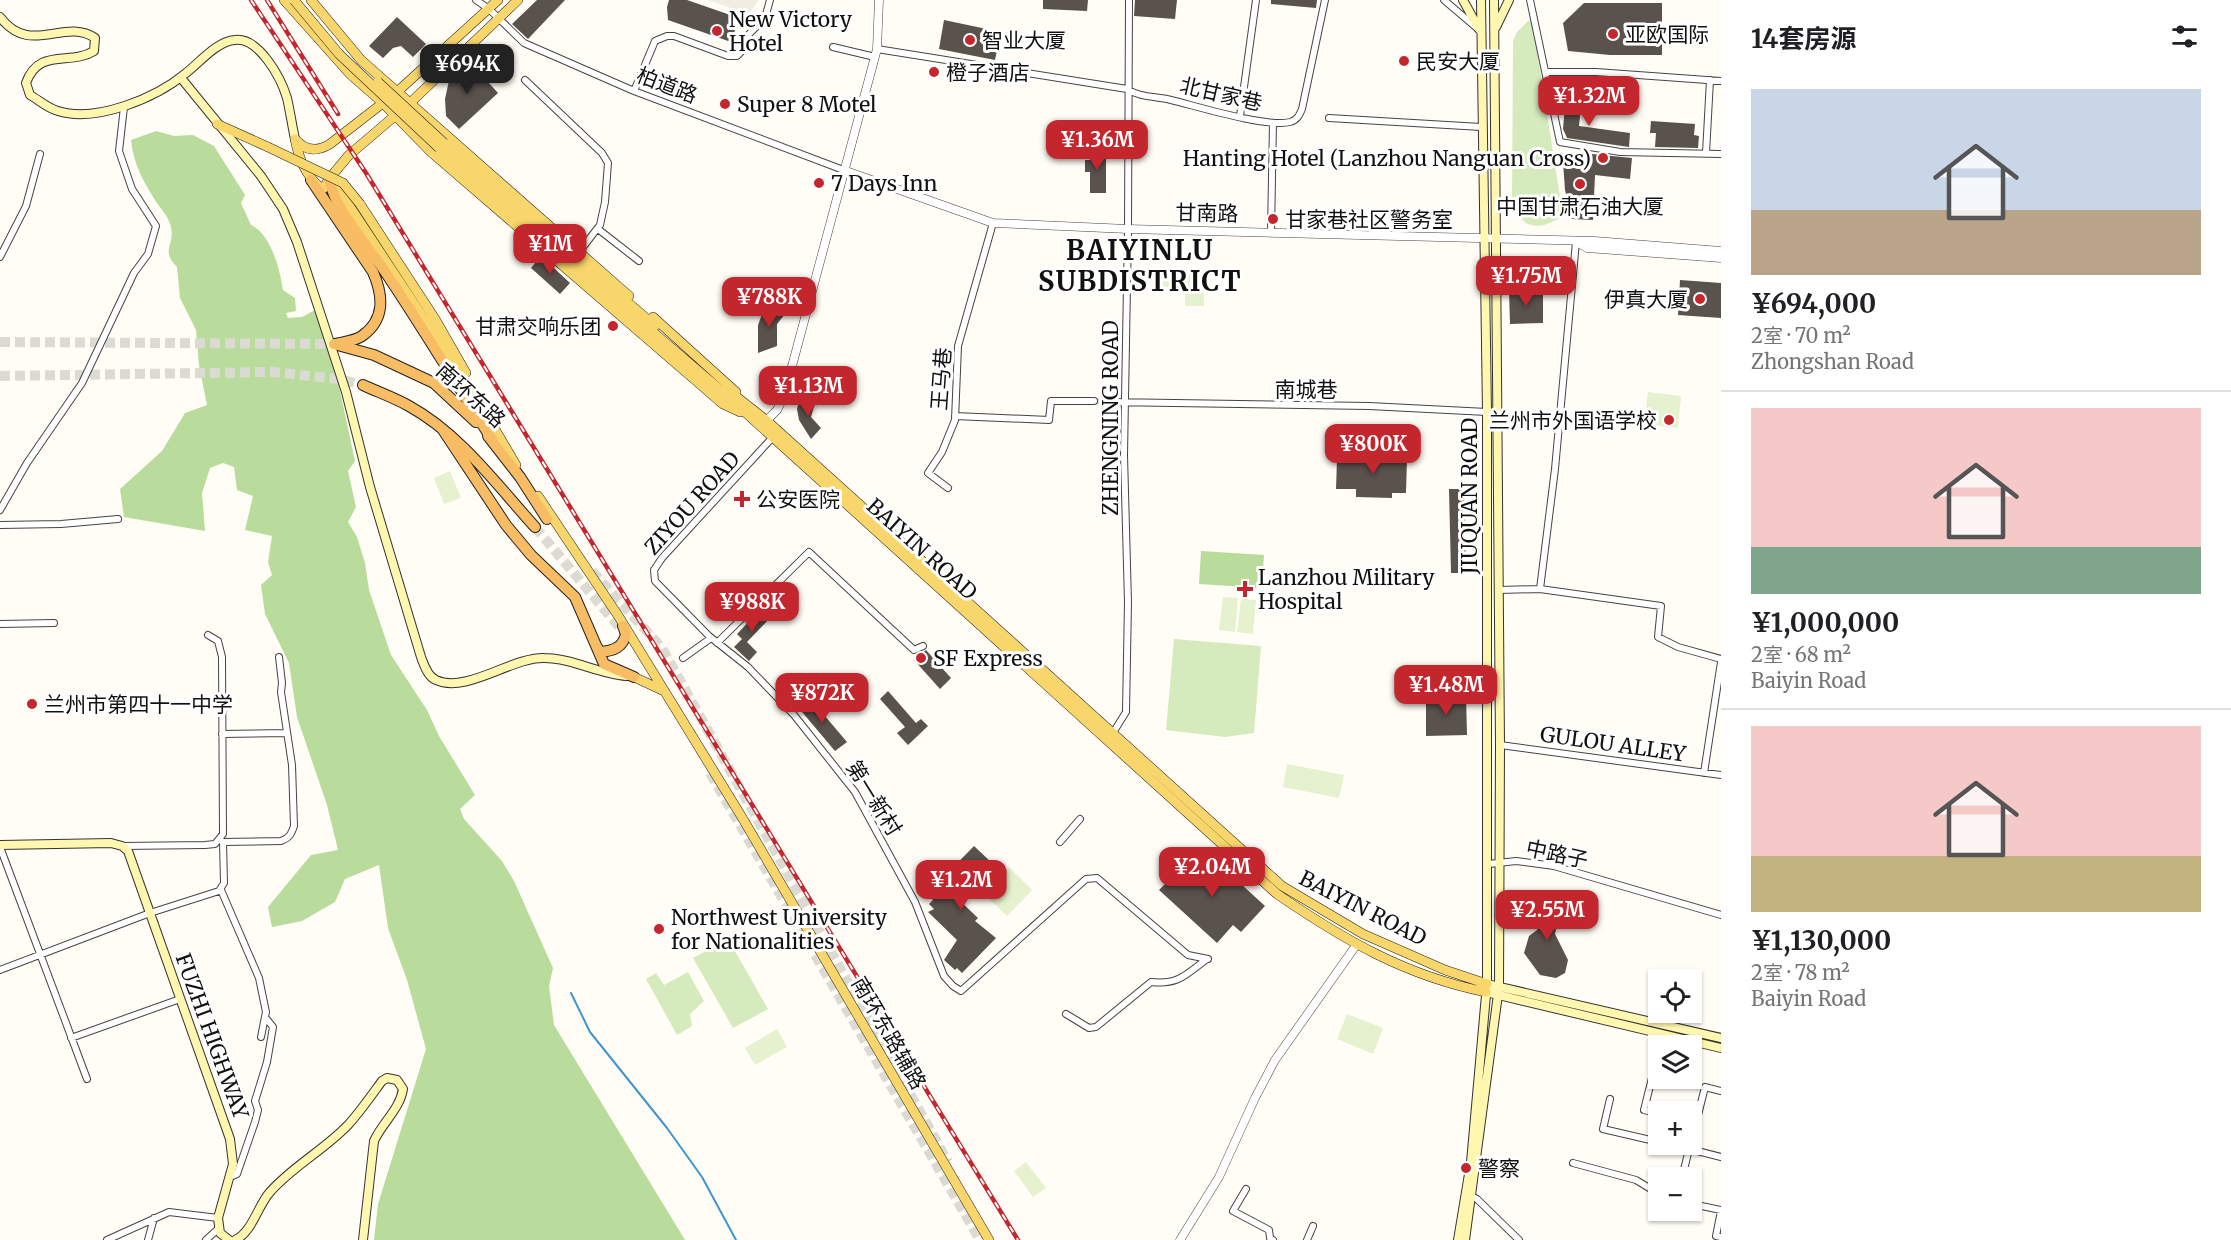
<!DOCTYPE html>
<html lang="zh">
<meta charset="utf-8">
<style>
body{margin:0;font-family:Merriweather,"Noto Sans SC",serif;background:#f6f6f6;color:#202124;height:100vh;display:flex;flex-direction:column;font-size:22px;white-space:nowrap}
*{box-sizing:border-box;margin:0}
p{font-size:20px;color:#757577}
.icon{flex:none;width:33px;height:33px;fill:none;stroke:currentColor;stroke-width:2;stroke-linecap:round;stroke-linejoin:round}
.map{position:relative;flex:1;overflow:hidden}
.details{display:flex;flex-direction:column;background:#fff;width:510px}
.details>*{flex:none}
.fabs{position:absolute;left:1648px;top:969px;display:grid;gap:12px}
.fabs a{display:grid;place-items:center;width:54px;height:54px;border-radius:0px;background:#fff;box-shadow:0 2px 4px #0004;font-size:30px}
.price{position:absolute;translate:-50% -51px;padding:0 14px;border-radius:12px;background:#c4262e;color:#fff;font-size:20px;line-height:39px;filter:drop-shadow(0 2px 3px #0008)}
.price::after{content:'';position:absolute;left:50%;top:36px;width:18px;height:14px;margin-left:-9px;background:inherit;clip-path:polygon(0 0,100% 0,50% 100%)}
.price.on{background:#222;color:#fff}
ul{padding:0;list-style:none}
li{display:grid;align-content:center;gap:12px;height:318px;padding:0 30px}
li+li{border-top:2px solid #e0e0e0}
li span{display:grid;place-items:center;height:186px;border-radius:0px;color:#555}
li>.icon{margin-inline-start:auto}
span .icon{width:108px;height:108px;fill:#fffc;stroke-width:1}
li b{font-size:26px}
h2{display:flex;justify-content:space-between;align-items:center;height:72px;padding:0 30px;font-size:26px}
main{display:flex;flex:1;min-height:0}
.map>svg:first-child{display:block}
.green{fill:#d5ebbd}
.forest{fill:#b9dc9c}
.pitch{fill:#e6f2cf}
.plaza{fill:#f1ede2}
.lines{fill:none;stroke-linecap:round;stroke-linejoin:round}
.stream{stroke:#3f96cf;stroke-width:2}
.building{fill:#5a524d}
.minor-tunnel{stroke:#dbdad3;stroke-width:6;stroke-dasharray:6 3;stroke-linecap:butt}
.trunk-tunnel{stroke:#dbdad3;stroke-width:10;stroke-dasharray:10 5;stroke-linecap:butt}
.minor-casing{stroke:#444;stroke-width:8}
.tertiary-casing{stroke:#444;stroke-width:9}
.secondary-casing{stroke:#333;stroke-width:10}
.primary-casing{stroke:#222;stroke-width:10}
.trunk-casing{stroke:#222;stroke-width:12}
.minor{stroke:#fff;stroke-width:6}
.tertiary{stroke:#fff;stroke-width:8}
.secondary{stroke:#fff6b0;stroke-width:8}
.primary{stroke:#f9d66b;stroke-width:9}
.trunk{stroke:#f7bc64;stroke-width:10}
.rail-casing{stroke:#c4262e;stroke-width:4.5}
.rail{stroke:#fff;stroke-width:2;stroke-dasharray:7;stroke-linecap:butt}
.primary-bridge-casing{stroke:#222;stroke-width:10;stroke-linecap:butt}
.primary-bridge{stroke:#f9d66b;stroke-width:9}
.poi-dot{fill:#c4262e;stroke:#fff;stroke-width:2}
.labels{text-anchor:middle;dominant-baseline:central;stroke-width:6;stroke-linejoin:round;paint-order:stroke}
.poi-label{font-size:21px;fill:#111;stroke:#fff;text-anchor:start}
.street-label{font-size:21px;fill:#111;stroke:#fff}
.district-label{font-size:27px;font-weight:bold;letter-spacing:1.5px;fill:#111;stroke:#fff}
</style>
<main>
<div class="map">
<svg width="1721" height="1240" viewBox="0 0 1721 1240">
<rect width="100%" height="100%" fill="#fffdf5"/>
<path class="green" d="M 1529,20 L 1533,24 L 1563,216 C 1540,231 1521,231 1512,201 L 1513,41 L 1517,32 Z
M 1174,639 L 1261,646 L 1254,733 L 1225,737 L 1166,730 Z
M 728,939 L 768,1009 L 733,1028 L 693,958 Z
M 688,972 L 704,1001 L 690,1014 L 692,1026 L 677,1035 L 646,979 L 656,973 L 664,985 Z"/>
<path class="forest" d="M 156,131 L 174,136 L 193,135 L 214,146 L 245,195 L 241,203 L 251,225 C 271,234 280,270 283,290 L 295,298 L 296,311 L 286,313 L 288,318 L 302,317 L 315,310 L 339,386 L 355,461 L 348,471 L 356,507 L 348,522 L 357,537 L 365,563 L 369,590 L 391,655 L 427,710 L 439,736 L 475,795 L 460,809 L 464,819 L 502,861 L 514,881 L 553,968 L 549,986 L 554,1025 L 685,1240 L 374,1240 L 378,1204 L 426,1049 L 407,980 L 388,928 L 379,865 L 345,879 L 335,902 L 302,921 L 272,927 L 268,907 L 311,855 L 338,850 L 327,805 L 297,717 L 289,663 L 265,614 L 261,585 L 272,575 L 268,562 L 272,536 L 245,530 L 253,496 L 237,490 L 234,467 L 223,463 L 210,468 L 202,493 L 205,531 L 124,517 L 120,489 L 162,451 L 185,413 L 207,405 L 199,365 L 196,330 L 180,298 L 177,267 C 159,249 177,244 170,224 C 168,216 160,208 155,200 C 142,179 134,165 131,140 Z
M 1201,551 L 1264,555 L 1262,588 L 1199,584 Z"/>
<path class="pitch" d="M 1157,273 L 1204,274 L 1204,306 L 1185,306 L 1185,288 L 1157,287 Z
M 1648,392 L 1681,396 L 1678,428 L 1644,424 Z
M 450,471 L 461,498 L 444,504 L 434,478 Z
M 1223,597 L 1238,598 L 1235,632 L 1219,630 Z
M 1241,599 L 1256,600 L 1253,634 L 1237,632 Z
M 1287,764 L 1344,775 L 1339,798 L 1283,787 Z
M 1009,867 L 1032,890 L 1007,916 L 983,893 Z
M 1347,1014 L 1383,1028 L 1373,1054 L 1337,1039 Z
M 777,1029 L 787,1047 L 755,1065 L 745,1048 Z
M 1026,1162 L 1046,1188 L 1033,1197 L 1014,1171 Z"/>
<path class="plaza" d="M 708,0 L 759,0 L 750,12 L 742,12 Z"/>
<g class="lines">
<path class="stream" d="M 571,993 L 590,1032 L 667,1128 L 702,1177 L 736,1240"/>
</g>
<path class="building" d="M 537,0 L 565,0 L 528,39 L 512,24 Z
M 669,0 L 687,0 L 739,18 L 731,42 L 668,20 L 667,7 Z
M 1043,0 L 1088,0 L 1087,11 L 1043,9 Z
M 1135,0 L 1177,0 L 1175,19 L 1134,16 Z
M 1271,0 L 1317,0 L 1316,8 L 1271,4 Z
M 1584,3 L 1662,3 L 1662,55 L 1610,55 L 1568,51 L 1563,23 Z
M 397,17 L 426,44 L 413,57 L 401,46 L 393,48 L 383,58 L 369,46 Z
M 944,20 L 1001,32 L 995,60 L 939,49 Z
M 469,61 L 498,93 L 459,129 L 446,116 L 445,99 L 450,76 Z
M 1566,94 L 1582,96 L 1579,126 L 1630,133 L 1629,147 L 1567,138 L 1563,129 Z
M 1651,121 L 1695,124 L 1694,135 L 1699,136 L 1698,148 L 1655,147 L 1656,133 L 1650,133 Z
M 1090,149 L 1106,149 L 1106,193 L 1090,193 L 1090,172 L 1085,172 L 1085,160 L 1090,160 Z
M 1572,152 L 1632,158 L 1630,179 L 1595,175 L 1593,220 L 1572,219 L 1565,190 L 1563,162 L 1566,156 Z
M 541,256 L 570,283 L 560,294 L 531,268 Z
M 1680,280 L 1721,283 L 1721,318 L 1678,315 Z
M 1543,290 L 1543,323 L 1510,324 L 1509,291 Z
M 774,301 L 785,314 L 777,324 L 777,346 L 758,353 L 758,325 L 761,317 Z
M 800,398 L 815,403 L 811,417 L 821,428 L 811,439 L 799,420 L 797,409 Z
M 1362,451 L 1393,452 L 1393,458 L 1407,459 L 1406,493 L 1392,493 L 1392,498 L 1356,497 L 1356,489 L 1336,489 L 1337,459 L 1362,459 Z
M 1449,489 L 1464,489 L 1466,573 L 1451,573 Z
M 763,607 L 772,616 L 747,642 L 757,652 L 749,661 L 734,647 L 742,639 L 737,634 Z
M 926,650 L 951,678 L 940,689 L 914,660 Z
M 888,691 L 916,723 L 921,719 L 928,726 L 908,745 L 897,733 L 905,727 L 880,699 Z
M 1466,695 L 1467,735 L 1426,736 L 1426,696 Z
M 808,696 L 847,742 L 835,751 L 797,706 Z
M 974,846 L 992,863 L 958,899 L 978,918 L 975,921 L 996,938 L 962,973 L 957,968 L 955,970 L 944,960 L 957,940 L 928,912 L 934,909 L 929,904 L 933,900 L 927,894 Z
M 1205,851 L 1265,906 L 1241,932 L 1233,925 L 1217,943 L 1159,890 L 1176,873 L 1181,878 Z
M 1538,897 L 1562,903 L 1555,934 L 1568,960 L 1565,973 L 1556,978 L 1540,975 L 1524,953 L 1529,936 L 1537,930 L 1540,919 L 1533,917 Z"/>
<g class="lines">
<path class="minor-tunnel" d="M 1094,401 L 1109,402"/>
<path class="trunk-tunnel" d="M 0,342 L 334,344
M 0,376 L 272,372 L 339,379 L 363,385
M 535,527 L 626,635
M 592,571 L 662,648 L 948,1162
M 710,773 L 980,1240"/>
<g class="minor-casing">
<path id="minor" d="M 476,0 L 489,9 L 524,43 L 634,91 L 846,171
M 1444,0 L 1478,29
M 1530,0 L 1560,142 L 1620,152 L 1721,154
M 833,47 L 875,57
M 877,49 L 1127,89 C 1141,98 1155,96 1171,100 C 1196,106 1267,128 1290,122 C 1297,120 1299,116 1302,109 L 1325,0
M 1546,72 L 1596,72 L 1721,81
M 525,80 L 602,153 L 608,163 L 605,202 L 600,225 L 580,251
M 634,91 L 655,41 L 667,36 L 674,36 L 728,56 L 737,56 L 744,49 L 749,34 L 765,18 L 770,0
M 1240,116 L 1256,0
M 1329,118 L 1481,127
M 1706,153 L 1710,80
M 598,229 L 639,261
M 1271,232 L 1273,123
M 0,257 L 26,206 L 40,154
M 1109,402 L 1369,406 L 1487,412
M 955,416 L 1049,420 L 1051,401 L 1094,401
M 772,438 L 662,558 L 654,570 L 655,581 L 709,636 L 748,667 L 794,715 L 855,792 L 915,902 L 944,976 L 953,986 L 961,991 L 1086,879 L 1097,878 L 1188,955 L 1208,959
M 948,488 L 928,473 L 942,452 L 955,420 L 958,346 L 993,223
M 0,510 L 27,463 L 82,383 L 134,273 L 148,254 L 156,226 L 132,189 L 119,151 L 124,107
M 0,525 L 61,524 L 118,519
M 1540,589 L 1661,606 L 1658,637 L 1678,647 L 1721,659
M 1499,590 L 1540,589 L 1555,469 L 1576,242
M 0,624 L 54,623
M 717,643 L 809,552 L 914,650 L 923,646
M 683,658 L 711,638
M 222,734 L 286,733
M 1111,736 L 1126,712 L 1128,602 L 1124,455 L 1128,229 L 1129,0
M 1500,745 L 1721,775
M 1704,773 L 1721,662
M 223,842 L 281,841 C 289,838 291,835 294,826 L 292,765 L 281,692 L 282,683 L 279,657
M 1060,842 L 1080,819
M 122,846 L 205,845 L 215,844 L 223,834 L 222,657 L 218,641 L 208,635
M 0,847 L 87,1079
M 1489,864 L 1516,861 L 1554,866 L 1721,915
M 221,890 L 259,978 L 266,1012 L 261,1037
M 0,970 L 150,913 L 219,891 L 224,883 L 223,842 L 220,840
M 1066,1014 L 1089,1028 L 1096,1027 L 1151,982 C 1179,985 1185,975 1207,959
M 71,1038 L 180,999
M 1660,1046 L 1663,1034
M 1659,1050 L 1644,1110 L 1659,1114
M 1610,1099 L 1603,1129 L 1659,1142
M 1692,1122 L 1696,1123 L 1705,1087 L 1721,1091
M 1670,1144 L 1721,1157
M 1573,1163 L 1636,1180 L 1659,1194
M 230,1177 L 237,1174 L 255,1122 L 258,1110 L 255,1101 L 267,1062 L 273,1027 L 265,1017
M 1682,1178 L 1689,1149
M 1246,1189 L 1233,1211 L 1269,1230 L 1270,1238 L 1273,1240
M 1468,1194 L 1477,1199 L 1519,1240
M 1692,1204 L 1721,1210
M 1721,1211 L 1716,1236 L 1721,1237
M 107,1240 L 169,1212 L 218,1218
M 148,1240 L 154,1218
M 206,1240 L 218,1229
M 1307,1240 L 1313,1226"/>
</g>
<g class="tertiary-casing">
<path id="tertiary" d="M 846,171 L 993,223 L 1128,229 L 1595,241 L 1721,251
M 1577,242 L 1587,248 L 1721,258
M 764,423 L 777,410 L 784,396 L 877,49 L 879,0
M 1180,1240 L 1219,1177 L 1255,1098 L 1275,1060 L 1357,944"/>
</g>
<g class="secondary-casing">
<path id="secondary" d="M 1463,0 L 1479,29
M 0,17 C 30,57 64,17 95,38 L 94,51 C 70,66 39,47 26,83 L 30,95 C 39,100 47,108 58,111 C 96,123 156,98 186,73 C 199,63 217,41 235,40 C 259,37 281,78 287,98 C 290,111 292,125 295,139
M 1496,27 L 1509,0
M 181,78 L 261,176 L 283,209 L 297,242 L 346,392 L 370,487 L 421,657 C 424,665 428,677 436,680 C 466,694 512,657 544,658 C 572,658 599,674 626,676
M 0,845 L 111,843 L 122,846 L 128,851 L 230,1139 L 233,1164 L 218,1218 L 220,1233 L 229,1240
M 1487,984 L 1721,1038
M 1486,992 L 1721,1048
M 235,1240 C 252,1233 258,1205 270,1192 C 293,1166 324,1150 348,1125 C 360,1112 371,1096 382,1081 L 387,1078 L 397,1080 L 403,1089 C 400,1109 382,1123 374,1141 L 363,1240
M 1458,1240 L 1471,1162 L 1487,984 L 1487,412 L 1481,0
M 1465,1240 L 1499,987 L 1500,745 L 1494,0"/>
</g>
<g class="primary-casing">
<path id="primary" d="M 284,0 L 350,74 L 383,103 L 431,152 L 723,404 L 740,412
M 311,0 L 361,60 L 629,296
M 217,124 L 268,147
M 295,139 C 299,159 305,175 321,188 L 324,188 L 329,179 L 349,155 L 410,103 L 518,0
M 295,139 C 305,151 317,152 330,144 L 397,92 L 498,0
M 444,143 L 655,326
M 439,148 L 725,394 L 1277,894 C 1344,940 1406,976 1486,992
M 329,179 L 337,187 L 479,402 L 516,465
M 360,204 L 435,319 L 466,373
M 653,317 L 736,392
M 729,391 L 766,420 L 1282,886 L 1363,934 L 1445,970 L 1487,984
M 538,496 L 619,617 L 743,819 L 989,1240
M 634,677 L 664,691"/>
</g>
<g class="trunk-casing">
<path id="trunk" d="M 329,179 C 335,210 368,245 386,273 C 423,328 457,385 493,441
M 311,180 L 373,272 C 383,295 386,319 362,336 C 355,341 343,342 335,344
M 334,344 L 374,355 L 434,383 L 476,422
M 363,385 C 378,392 395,398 409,406 C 460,434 497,485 535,527
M 443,430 L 506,525 L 531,555 L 575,597 L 604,664 L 634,677
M 488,436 L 520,477 L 547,519
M 597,647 L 600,652 C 614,651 623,647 626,634 L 623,626"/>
</g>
<use href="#minor" class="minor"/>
<use href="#tertiary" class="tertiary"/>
<use href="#secondary" class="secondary"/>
<use href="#primary" class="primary"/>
<use href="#trunk" class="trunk"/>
<g class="rail-casing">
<path id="rail" d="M 251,0 L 366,173 L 1018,1240
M 267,0 L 338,114"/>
</g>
<use href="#rail" class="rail"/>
<g class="primary-bridge-casing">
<path id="primary-bridge" d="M 294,0 L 339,54 L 439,148
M 378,82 L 444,143
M 268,147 L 343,183 L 360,204"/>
</g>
<use href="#primary-bridge" class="primary-bridge"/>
</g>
<g class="poi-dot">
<circle cx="717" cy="31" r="6"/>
<circle cx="1613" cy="34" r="6"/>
<circle cx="970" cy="40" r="6"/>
<circle cx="1404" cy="61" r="6"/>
<circle cx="934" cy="72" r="6"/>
<circle cx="725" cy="104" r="6"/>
<circle cx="1603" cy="158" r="6"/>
<circle cx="819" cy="183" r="6"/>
<circle cx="1580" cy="184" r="6"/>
<circle cx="1273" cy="219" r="6"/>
<circle cx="1700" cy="299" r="6"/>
<circle cx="613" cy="326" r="6"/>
<circle cx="1669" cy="420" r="6"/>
<path d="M739 490h6v6h6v6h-6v6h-6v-6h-6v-6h6z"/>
<path d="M1242 580h6v6h6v6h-6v6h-6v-6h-6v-6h6z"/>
<circle cx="921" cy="658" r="6"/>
<circle cx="32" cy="704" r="6"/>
<circle cx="659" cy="929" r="6"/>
<circle cx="1466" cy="1168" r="6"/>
</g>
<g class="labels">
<g class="poi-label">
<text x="729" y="19">New Victory<tspan x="729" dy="24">Hotel</tspan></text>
<text x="1625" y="34">亚欧国际</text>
<text x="982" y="40">智业大厦</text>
<text x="1416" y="61">民安大厦</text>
<text x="946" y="72">橙子酒店</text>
<text x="737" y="104">Super 8 Motel</text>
<text x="1591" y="158" text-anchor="end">Hanting Hotel (Lanzhou Nanguan Cross)</text>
<text x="831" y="183">7 Days Inn</text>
<text x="1580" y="206" text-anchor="middle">中国甘肃石油大厦</text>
<text x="1285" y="219">甘家巷社区警务室</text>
<text x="1688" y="299" text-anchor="end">伊真大厦</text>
<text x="601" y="326" text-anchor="end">甘肃交响乐团</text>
<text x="1657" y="420" text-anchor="end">兰州市外国语学校</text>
<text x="756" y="499">公安医院</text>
<text x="1258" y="577">Lanzhou Military<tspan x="1258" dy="24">Hospital</tspan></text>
<text x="933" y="658">SF Express</text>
<text x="44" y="704">兰州市第四十一中学</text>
<text x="671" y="917">Northwest University<tspan x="671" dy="24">for Nationalities</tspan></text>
<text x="1478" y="1168">警察</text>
</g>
<g class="street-label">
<text transform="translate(667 85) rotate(21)">柏道路</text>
<text transform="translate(1221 94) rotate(13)">北甘家巷</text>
<text transform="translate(1207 213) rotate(1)">甘南路</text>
<text transform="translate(941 379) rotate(-86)">王马巷</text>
<text x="1306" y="389">南城巷</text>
<text transform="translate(471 395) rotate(42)">南环东路</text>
<text transform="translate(1110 418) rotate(-90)">ZHENGNING ROAD</text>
<text transform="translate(1469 496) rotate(-90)">JIUQUAN ROAD</text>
<text transform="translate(692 503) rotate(-48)">ZIYOU ROAD</text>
<text transform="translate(922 549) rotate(42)">BAIYIN ROAD</text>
<text transform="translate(1613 744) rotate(8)">GULOU ALLEY</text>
<text transform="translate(874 798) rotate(58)">第一新村</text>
<text transform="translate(1557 854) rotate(12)">中路子</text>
<text transform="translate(1363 908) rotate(27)">BAIYIN ROAD</text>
<text transform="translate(889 1033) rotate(60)">南环东路辅路</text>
<text transform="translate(212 1036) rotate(70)">FUZHI HIGHWAY</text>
</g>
<g class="district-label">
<text x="1140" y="250">BAIYINLU<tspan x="1140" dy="31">SUBDISTRICT</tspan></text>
</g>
</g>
</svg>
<div class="fabs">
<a><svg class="icon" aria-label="locate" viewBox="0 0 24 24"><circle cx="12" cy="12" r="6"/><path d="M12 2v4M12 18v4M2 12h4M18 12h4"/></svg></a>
<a><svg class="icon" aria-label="layers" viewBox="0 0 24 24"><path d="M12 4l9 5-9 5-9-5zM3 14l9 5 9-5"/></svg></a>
<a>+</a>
<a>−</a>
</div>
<b class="price on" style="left:467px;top:95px">¥694K</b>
<b class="price" style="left:1589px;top:127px">¥1.32M</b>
<b class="price" style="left:1097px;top:171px">¥1.36M</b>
<b class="price" style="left:550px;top:275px">¥1M</b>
<b class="price" style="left:1526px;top:307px">¥1.75M</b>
<b class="price" style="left:769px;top:328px">¥788K</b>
<b class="price" style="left:808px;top:417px">¥1.13M</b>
<b class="price" style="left:1373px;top:475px">¥800K</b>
<b class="price" style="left:752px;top:633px">¥988K</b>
<b class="price" style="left:1446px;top:716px">¥1.48M</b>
<b class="price" style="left:822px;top:724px">¥872K</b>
<b class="price" style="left:1212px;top:898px">¥2.04M</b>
<b class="price" style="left:961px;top:911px">¥1.2M</b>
<b class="price" style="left:1547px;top:941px">¥2.55M</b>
</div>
<section class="details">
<h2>14套房源<svg class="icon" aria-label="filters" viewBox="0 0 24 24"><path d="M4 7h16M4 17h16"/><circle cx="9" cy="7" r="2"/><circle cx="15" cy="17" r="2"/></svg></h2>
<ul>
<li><span style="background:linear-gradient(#c9d6e8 65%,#b9a48a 0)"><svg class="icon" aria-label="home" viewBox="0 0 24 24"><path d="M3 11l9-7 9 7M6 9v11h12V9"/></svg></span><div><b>¥694,000</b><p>2室 · 70 m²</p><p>Zhongshan Road</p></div></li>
<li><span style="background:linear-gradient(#f6c9c9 75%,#7fa58c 0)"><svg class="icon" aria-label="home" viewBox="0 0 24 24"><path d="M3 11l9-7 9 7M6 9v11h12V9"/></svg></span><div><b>¥1,000,000</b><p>2室 · 68 m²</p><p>Baiyin Road</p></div></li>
<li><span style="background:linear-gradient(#f6c9c9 70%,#c2b280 0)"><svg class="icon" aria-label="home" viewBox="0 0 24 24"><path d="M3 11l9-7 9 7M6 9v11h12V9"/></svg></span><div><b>¥1,130,000</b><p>2室 · 78 m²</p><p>Baiyin Road</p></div></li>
</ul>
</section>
</main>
